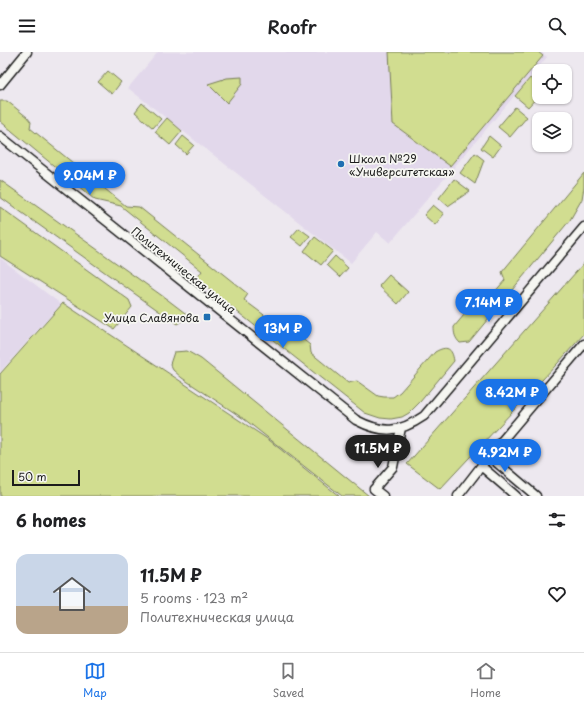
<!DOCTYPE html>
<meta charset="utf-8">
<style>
body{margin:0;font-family:"Playpen Sans",sans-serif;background:#f2f2f2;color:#202124;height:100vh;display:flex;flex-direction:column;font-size:15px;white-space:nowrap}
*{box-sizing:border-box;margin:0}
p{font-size:13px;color:#757577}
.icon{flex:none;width:22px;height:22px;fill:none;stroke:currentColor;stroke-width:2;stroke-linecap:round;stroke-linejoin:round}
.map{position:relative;height:444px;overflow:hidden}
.side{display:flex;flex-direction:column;background:#fff;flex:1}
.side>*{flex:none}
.controls{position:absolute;left:532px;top:12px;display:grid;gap:8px}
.controls a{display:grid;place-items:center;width:40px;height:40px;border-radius:8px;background:#fff;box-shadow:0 1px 3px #0004;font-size:20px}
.scale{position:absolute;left:12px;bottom:10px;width:68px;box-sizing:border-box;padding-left:4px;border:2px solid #1c1c1c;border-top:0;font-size:11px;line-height:14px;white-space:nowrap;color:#1c1c1c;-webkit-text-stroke:3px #f6f6f2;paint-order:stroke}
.price{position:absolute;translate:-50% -34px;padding:0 9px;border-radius:14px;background:#1a73e8;color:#fff;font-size:13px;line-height:26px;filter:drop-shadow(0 1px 2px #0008)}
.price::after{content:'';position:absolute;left:50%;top:24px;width:12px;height:9px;margin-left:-6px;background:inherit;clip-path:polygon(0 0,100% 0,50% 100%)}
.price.selected{background:#222;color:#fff}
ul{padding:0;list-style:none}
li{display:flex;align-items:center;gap:12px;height:100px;padding:0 16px}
li span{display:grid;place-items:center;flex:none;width:112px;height:80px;border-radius:12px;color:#555}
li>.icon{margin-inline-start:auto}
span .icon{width:48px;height:48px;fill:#fffc;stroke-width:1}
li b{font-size:17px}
h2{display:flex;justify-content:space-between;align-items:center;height:48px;padding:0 16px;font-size:17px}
header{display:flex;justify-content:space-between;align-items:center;height:52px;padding:0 16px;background:#fff;font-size:18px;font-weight:600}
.menu{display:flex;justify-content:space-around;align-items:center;height:56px;border-top:1px solid #e0e0e0;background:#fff;font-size:11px;color:#757577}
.menu a{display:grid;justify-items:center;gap:2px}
.menu .selected{color:#1a73e8}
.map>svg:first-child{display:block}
.built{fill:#e2d8eb}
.green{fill:#d1dd90;stroke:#767c56}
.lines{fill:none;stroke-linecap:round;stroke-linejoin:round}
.street-casing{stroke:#1c1c1c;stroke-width:11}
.street{stroke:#f6f6f2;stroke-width:8}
.poi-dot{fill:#1f6fb2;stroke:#f6f6f2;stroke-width:1.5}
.labels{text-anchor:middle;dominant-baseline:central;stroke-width:3.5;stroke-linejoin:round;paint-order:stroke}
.poi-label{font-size:11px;fill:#1c1c1c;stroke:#f6f6f2;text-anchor:start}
.street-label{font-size:11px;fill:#1c1c1c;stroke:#f6f6f2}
</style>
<header><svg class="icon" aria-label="menu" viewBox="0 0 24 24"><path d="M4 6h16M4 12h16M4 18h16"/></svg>Roofr<svg class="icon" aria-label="search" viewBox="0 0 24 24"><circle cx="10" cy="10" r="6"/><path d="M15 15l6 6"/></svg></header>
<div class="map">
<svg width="584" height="444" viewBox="0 0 584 444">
<rect width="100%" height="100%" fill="#ede8ef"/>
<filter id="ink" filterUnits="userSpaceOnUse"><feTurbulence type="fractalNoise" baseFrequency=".025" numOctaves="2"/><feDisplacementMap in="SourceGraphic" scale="8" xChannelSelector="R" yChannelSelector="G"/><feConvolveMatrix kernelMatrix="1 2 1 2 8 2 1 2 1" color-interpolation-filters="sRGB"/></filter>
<g filter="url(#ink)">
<path class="built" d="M 158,0 L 541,0 L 547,5 L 390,191 L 377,180 L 351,211 L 128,36 Z
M 0,206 L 61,252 L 0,320 Z"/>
<path class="green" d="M 389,0 L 538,0 L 543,4 L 450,114 L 393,72 Z
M 108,19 L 121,30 L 112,42 L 98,30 Z
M 242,25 L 242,32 L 227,51 L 208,32 L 227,26 Z
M 530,26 L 539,33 L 539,43 L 528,55 L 515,44 Z
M 0,49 L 7,49 L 27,65 L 31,70 L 30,76 L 126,154 L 139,155 L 248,242 L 244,248 L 283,277 L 290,277 L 310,293 L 311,301 L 348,331 L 357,329 L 378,344 L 384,345 L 393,345 L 400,340 L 435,300 C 447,293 452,296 454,309 L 420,350 L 409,361 L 402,365 L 391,367 L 380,366 L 365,361 L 196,227 L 202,219 L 121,154 L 95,148 L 0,69 Z
M 142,51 L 161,67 L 153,76 L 135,60 Z
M 515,55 L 527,65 L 510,85 L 498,75 Z
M 167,66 L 182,79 L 170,93 L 155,80 Z
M 183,84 L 194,93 L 186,102 L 176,93 Z
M 489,84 L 501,94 L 493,105 L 481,96 Z
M 475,101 L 484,108 L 475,132 L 460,121 Z
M 584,121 L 584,135 L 582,147 L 570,168 L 469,290 L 460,291 C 455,286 454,282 454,275 L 484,239 L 493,242 L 505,228 L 502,220 Z
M 454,127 L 470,139 L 448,154 L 439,146 Z
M 0,128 L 168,248 L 189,264 L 177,272 L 0,145 Z
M 433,153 L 444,162 L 435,173 L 424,163 Z
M 0,155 L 129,248 L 132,255 L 114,277 L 0,204 Z
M 299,176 L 310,184 L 302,194 L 291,185 Z
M 315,185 L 333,199 L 321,213 L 304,199 Z
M 335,204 L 348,216 L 340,225 L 327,213 Z
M 584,211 L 584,282 L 557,312 L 440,437 L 407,412 Z
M 389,223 L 408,240 L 398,252 L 379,234 Z
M 63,251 L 269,388 L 339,444 L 0,444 L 0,322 Z
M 187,299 L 201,307 L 369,444 L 342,444 L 244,367 L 182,326 L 173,318 L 170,312 L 174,300 Z"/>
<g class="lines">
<g class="street-casing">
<path id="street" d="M 0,33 L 27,0
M 0,84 L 356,368 C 383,382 399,381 424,364 L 584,175
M 489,404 L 536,444
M 481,414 L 516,444
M 383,444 L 374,437 L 393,415 L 401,376
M 458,444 L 489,404 L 584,292"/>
</g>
<use href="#street" class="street"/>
</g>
</g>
<g class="poi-dot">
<circle cx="341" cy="112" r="4"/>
<rect x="203" y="261" width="8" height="8" rx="2"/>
</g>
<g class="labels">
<g class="poi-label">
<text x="349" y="106">Школа №29<tspan x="349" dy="13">«Университетская»</tspan></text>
<text x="199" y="265" text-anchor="end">Улица Славянова</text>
</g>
<g class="street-label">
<text transform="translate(184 218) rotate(39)">Политехническая улица</text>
</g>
</g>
</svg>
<div class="controls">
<a><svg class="icon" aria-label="locate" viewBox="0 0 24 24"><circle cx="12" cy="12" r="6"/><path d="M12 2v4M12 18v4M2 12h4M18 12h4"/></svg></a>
<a><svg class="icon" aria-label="layers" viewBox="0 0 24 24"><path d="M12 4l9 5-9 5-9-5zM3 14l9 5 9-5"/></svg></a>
</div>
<div class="scale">50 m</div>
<b class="price" style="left:90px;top:144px">9.04M ₽</b>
<b class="price" style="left:489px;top:271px">7.14M ₽</b>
<b class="price" style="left:283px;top:297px">13M ₽</b>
<b class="price" style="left:512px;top:361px">8.42M ₽</b>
<b class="price selected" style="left:378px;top:417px">11.5M ₽</b>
<b class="price" style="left:505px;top:421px">4.92M ₽</b>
</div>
<section class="side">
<h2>6 homes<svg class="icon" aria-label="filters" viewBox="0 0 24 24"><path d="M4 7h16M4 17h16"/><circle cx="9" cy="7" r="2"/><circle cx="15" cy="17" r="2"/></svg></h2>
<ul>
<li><span style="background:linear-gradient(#c9d6e8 65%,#b9a48a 0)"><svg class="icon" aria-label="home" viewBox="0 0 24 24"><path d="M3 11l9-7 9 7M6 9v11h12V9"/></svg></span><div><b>11.5M ₽</b><p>5 rooms · 123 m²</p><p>Политехническая улица</p></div><svg class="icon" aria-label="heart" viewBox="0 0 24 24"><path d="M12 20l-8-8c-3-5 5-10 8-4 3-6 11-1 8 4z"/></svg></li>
</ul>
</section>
<nav class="menu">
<a class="selected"><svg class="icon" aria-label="map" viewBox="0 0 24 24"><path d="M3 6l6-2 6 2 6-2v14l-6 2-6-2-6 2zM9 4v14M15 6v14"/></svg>Map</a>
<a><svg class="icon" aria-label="saved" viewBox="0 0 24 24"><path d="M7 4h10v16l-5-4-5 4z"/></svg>Saved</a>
<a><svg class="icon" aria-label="home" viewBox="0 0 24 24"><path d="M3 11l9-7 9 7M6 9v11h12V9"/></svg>Home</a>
</nav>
